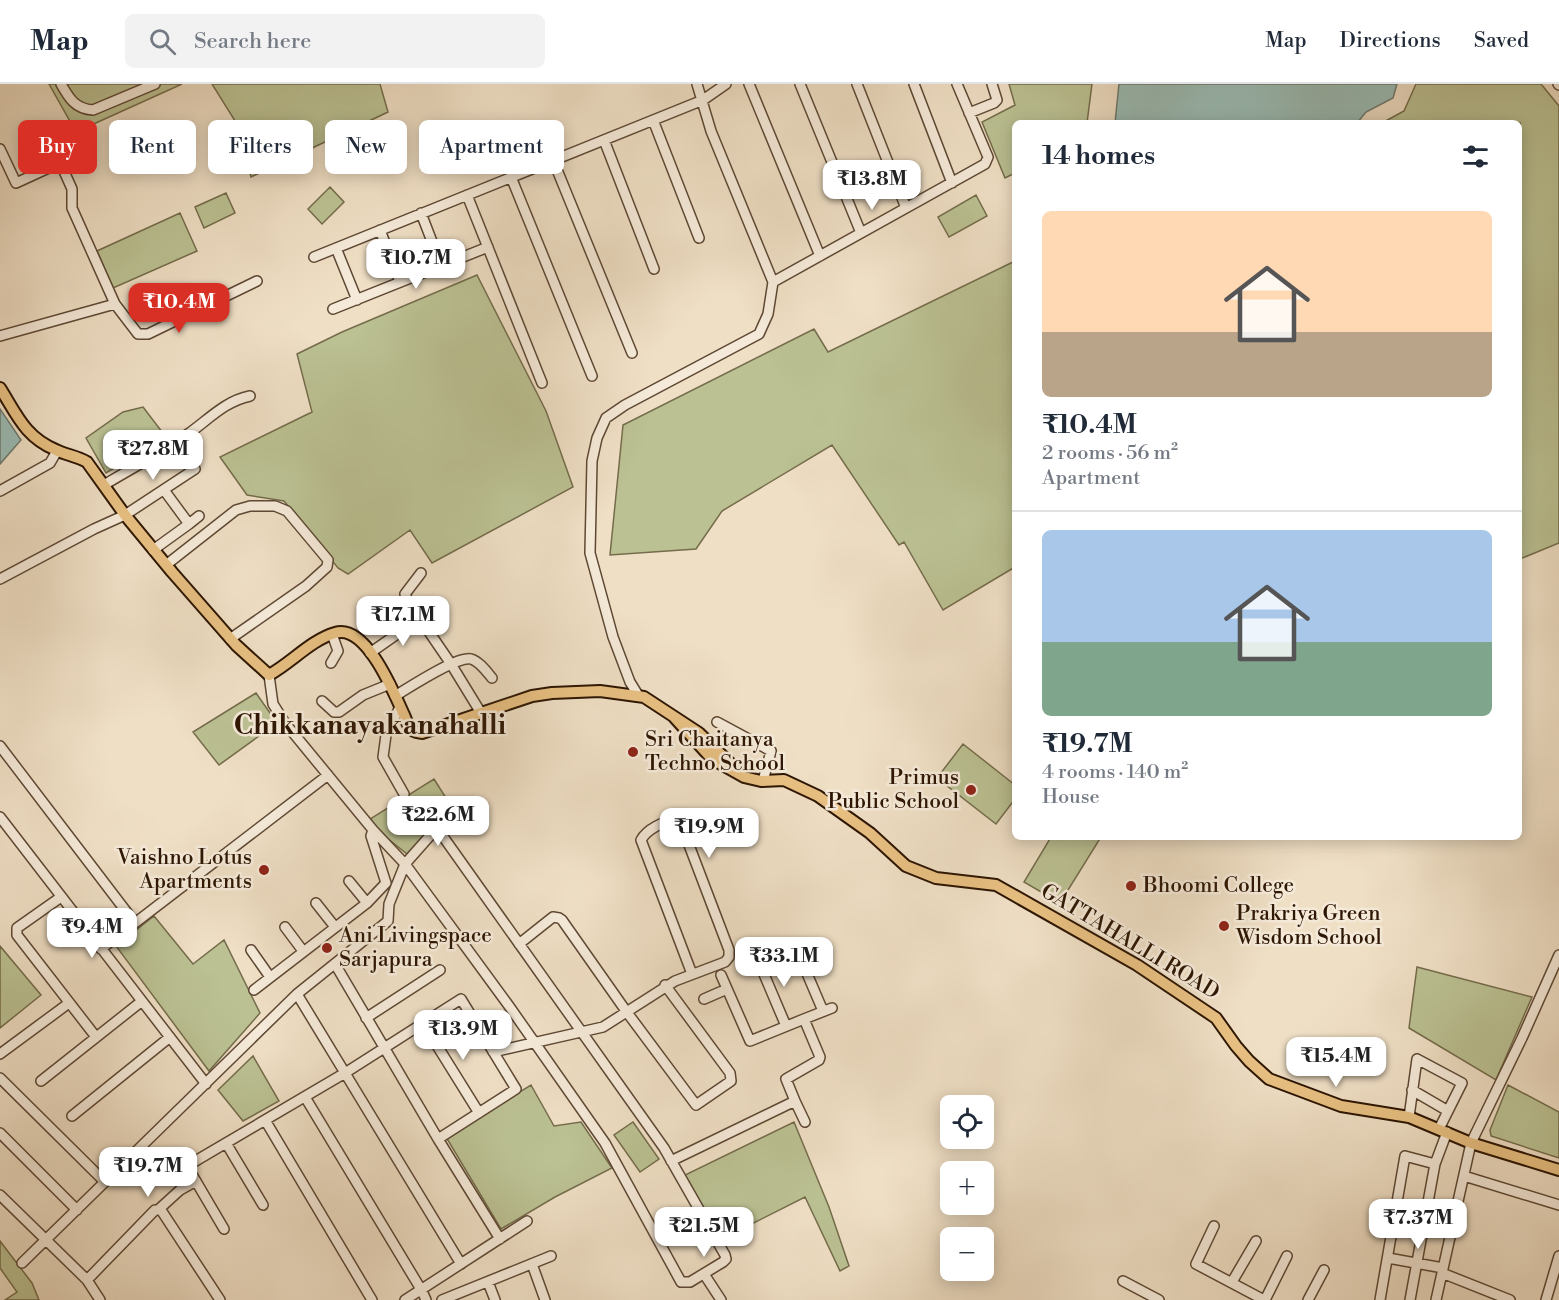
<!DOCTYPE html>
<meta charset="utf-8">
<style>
body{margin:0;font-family:"Libre Bodoni",serif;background:#f2f2f3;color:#1f2937;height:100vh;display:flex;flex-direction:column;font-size:22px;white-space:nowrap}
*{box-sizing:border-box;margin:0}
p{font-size:20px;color:#747a83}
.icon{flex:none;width:33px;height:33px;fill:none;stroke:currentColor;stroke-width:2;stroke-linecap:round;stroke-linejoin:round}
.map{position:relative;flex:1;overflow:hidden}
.drawer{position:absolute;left:1012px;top:36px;width:510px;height:720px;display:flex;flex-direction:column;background:#fff;border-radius:9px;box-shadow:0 3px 15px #0003}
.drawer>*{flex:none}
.hud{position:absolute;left:18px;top:36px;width:570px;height:54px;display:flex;gap:12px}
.buttons{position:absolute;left:940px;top:1011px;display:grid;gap:12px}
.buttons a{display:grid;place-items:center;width:54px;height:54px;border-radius:9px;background:#fff;box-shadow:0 3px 15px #0003;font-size:30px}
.price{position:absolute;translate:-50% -51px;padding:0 14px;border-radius:12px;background:#fff;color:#222;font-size:20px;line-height:39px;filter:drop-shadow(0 2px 3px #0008)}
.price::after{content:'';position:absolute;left:50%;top:36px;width:18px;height:14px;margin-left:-9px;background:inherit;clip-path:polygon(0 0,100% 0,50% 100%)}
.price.current{background:#d93025;color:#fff}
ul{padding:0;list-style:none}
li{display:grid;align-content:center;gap:12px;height:318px;padding:0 30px}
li+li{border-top:2px solid #e0e1e3}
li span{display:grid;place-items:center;height:186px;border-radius:9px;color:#555}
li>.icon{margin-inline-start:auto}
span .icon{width:108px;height:108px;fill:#fffc;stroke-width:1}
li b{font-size:26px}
h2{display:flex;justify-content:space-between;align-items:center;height:72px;padding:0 30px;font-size:26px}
.chip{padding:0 21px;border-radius:9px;background:#fff;box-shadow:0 3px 15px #0003;font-size:21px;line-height:54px}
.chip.current{background:#d93025;color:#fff}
header{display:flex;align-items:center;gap:36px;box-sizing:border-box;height:84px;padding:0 30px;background:#fff;border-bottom:2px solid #e0e1e3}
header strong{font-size:28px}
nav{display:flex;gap:33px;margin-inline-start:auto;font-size:21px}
.search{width:420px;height:54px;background:#f2f2f3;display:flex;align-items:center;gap:15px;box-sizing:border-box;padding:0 21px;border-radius:9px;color:#747a83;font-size:22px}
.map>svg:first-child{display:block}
.green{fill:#bbc193;stroke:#746c4b;stroke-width:1.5}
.water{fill:#9abcb5;stroke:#6e7a6e;stroke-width:1.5}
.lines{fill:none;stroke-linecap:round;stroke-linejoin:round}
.minor-casing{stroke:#5e4834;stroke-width:12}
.major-casing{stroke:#2d1603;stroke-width:14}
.minor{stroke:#f5ead9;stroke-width:9}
.major{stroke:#e8c082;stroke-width:10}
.poi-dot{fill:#8f2418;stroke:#f5ead9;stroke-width:2}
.labels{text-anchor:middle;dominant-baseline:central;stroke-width:5;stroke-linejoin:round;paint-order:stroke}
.poi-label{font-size:21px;fill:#2d1603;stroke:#f5ead9;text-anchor:start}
.street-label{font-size:21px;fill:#2d1603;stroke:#f5ead9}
.district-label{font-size:27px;font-weight:bold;fill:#2d1603;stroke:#f5ead9}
</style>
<header>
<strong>Map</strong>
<div class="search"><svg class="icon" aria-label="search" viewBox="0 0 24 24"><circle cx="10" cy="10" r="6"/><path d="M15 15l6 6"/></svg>Search here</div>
<nav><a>Map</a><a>Directions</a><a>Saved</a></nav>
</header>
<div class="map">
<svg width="1559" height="1216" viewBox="0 0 1559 1216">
<rect width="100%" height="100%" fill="#efdfc5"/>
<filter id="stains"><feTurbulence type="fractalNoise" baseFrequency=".00333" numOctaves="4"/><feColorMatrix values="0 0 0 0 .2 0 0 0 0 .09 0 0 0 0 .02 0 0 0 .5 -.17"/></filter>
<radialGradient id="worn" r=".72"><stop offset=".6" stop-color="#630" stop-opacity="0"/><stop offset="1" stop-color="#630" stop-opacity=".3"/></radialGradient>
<path class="green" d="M 49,0 L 182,0 L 76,48 Z
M 212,0 L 380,0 L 388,28 L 251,93 L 237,40 Z
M 1009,0 L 1092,0 L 1087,39 L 1016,39 L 1015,89 L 1005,94 L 982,38 L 1015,21 Z
M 1416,0 L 1541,0 L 1559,22 L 1559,459 L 1520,475 L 1520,39 L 1382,39 L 1404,27 Z
M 330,103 L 344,118 L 322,140 L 308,125 Z
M 226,109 L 235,129 L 204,144 L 195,123 Z
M 976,111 L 987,132 L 949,153 L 938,133 Z
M 180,129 L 197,167 L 113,204 L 97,167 Z
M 1015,177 L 1015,483 L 943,526 L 904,458 L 899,461 L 832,361 L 722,427 L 696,465 L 610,471 L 623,341 L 814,245 L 828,268 Z
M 477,191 L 546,327 L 573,403 L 432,479 L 410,446 L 348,490 L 338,484 L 284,417 L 247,411 L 220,373 L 312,328 L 297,270 L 342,248 Z
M 143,323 L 166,353 L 106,389 L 86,354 L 123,328 Z
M 256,609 L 277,639 L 219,681 L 193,648 Z
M 963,660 L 1015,701 L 1015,715 L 996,740 L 937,694 Z
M 434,695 L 451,722 L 407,770 L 371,741 L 370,735 Z
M 1051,753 L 1101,753 L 1060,819 L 1024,798 Z
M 154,832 L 193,880 L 224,856 L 260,929 L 209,987 L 116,862 Z
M 0,862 L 41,911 L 0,944 Z
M 1417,883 L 1532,913 L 1496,996 L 1409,944 Z
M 253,972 L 279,1017 L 243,1037 L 218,1006 Z
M 531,1001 L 554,1042 L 581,1038 L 612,1084 L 555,1113 L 501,1145 L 446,1053 Z
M 1508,1001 L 1559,1028 L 1559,1074 L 1491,1052 L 1490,1046 Z
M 633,1038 L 659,1075 L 640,1088 L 614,1051 Z
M 794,1038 L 829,1123 L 849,1182 L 840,1187 L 805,1113 L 722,1155 L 683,1092 Z
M 0,1157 L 32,1199 L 39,1216 L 5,1216 L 17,1208 L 0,1184 Z"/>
<path class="water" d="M 1119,0 L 1397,0 L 1393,14 L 1366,28 L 1357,39 L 1115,39 Z
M 0,325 L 21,356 L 0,380 Z"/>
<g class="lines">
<g class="minor-casing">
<path id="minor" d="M 61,0 C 69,14 75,25 93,26 L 155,0
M 749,0 L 820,172
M 800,0 L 861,149
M 857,0 L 906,124
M 914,0 L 952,99
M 1558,0 L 1559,1
M 969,29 L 994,19 L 997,16 L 992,0
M 653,36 L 699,154
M 604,56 L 654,185
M 0,65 L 16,99 L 53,82 L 63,85 L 72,105 L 72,124 L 115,220 L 0,252
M 553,76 L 632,269
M 511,93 L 592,292
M 467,111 L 542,299
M 421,129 L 441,181
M 380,146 L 400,198
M 336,164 L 357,216
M 314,173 L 703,16 L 726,0
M 773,198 L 985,80 L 988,73 L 957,0
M 115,220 L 138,250 L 148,250 L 257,197
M 333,225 L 488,163
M 104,401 C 132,384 161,369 188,350 C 208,336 225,317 250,312
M 0,407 L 50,379 L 57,367
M 189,440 L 199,432
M 153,466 L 189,440 L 164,406
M 166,481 L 236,426 L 250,422 L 275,422 L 287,427 L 328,476 L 327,483 L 306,502 L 230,555
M 421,489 L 405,510 L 408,517 L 451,580 L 481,629
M 0,495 L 94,445 L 125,431 L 195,385
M 370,569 L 420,534
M 331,579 L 338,567 L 332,550
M 638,611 L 630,598 L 613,553 L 590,469 L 592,377 L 597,354 L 606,334 L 625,321 L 759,250 L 768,230 L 773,198 L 711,47 L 697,0
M 395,612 C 410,603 457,572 471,575 C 479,577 487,588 492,594
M 322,617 L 334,628 L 339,628 L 363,611 L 390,600
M 400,623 L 386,651 L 383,673 L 404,710
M 717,638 L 771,667 L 763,697
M 0,662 L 135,839
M 0,733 L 206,1000
M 437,744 L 664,1064 L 725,1171 L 726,1175 L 723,1178 L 690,1198 L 681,1198 L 605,1059 L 509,922 L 405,780 L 451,728
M 349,797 L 367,819
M 61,813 L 17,844 L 17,851 L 96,953
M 316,819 L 335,843
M 285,843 L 303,867
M 794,859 L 823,927
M 519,860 L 553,833 L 559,834 L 562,836 L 626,927 L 696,1021 L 731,997 L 730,989 L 665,901
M 101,865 L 328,691
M 251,866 L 270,893
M 758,876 L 786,942
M 335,880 L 438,1055
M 721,891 L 750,957 L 804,935
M 254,906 L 367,819 L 386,799 L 371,752 L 373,746
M 704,915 L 727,905
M 366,934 L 440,886
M 423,939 L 479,1029
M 493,968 L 603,943 L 675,897 L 725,878 L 729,873 L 729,866 L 681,740 L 676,736 C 664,737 647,745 641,756 L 692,890
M 0,970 L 69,919
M 0,994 L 105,1098
M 41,997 L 142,917
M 1412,1006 L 1448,1027
M 305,1013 L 422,1207 L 426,1216
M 795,1017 L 805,1038
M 72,1032 L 170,953
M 1409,1033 L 1417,975 L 1462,999 L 1439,1045
M 265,1036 L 372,1216
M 0,1049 L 77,1126
M 226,1059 L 263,1121
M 671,1077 L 795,1017 L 786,995 L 819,976 L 820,973 L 804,935 L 832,924
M 1435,1080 L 1447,1048
M 1464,1092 L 1559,1121
M 0,1111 L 87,1196 L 155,1126 L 161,1126 L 220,1216
M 158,1126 L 180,1106 L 196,1097
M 1214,1142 L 1196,1180 L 1264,1216
M 224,1145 L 187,1082 L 345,989 L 297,910
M 1388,1174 L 1443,1184
M 22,1179 L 297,910 L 388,837 L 389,820 L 405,780 L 373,746 L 285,639 L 273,620 L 269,591
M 461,1180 L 345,989 L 461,915 L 516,1005 L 438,1055 L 500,1155
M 532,1180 L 545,1216
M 1442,1189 L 1510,1216
M 704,1190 L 721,1216
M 87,1196 L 100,1216
M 1123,1197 L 1159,1216
M 488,1198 L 495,1216
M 1232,1198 L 1256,1157
M 405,1216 L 527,1137
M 442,1216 L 551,1172
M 1265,1216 L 1287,1172
M 1308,1216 L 1324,1186
M 1380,1216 L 1405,1072 L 1435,1080 L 1410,1216
M 1436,1216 L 1471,1059 L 1522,954 L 1559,871
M 1546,1216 L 1559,1172"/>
</g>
<g class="major-casing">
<path id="major" d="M 0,304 C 17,331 25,353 56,366 C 66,371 77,372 87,378 L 125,431 L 172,488 L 236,561 L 269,591 C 291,579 311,556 335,549 C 366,539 394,609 404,631 C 406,635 407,640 410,644 C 413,648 417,648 422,649 L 532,612 L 552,609 L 600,607 L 644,613 L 699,649 L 735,684
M 674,633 L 712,675 L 744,693 L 761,697 L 784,696 L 818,712 L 870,749 L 906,782 L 936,794 L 996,801 L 1137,881 L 1216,934 L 1236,962 L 1249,977 L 1269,995 L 1341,1022 L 1409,1033 L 1471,1059 L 1559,1086"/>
</g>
<use href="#minor" class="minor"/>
<use href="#major" class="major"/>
</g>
<g class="poi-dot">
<circle cx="633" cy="668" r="6"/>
<circle cx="971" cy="706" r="6"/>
<circle cx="264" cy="786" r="6"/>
<circle cx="1131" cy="802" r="6"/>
<circle cx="1224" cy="842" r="6"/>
<circle cx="327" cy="864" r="6"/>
</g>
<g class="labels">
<g class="poi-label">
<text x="645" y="656">Sri Chaitanya<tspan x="645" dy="24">Techno School</tspan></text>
<text x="959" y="694" text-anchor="end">Primus<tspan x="959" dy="24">Public School</tspan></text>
<text x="252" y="774" text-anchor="end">Vaishno Lotus<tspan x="252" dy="24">Apartments</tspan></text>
<text x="1143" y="802">Bhoomi College</text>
<text x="1236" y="830">Prakriya Green<tspan x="1236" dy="24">Wisdom School</tspan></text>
<text x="339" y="852">Ani Livingspace<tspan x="339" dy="24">Sarjapura</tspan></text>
</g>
<g class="street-label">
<text transform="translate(1130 858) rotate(31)">GATTAHALLI ROAD</text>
</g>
<g class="district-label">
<text x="370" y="642">Chikkanayakanahalli</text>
</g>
</g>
<rect width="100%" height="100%" filter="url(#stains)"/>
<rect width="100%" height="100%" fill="url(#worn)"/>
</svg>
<div class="buttons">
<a><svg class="icon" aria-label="locate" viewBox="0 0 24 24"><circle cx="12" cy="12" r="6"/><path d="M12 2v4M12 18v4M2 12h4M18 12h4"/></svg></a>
<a>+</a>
<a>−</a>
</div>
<b class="price" style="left:872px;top:127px">₹13.8M</b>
<b class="price" style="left:416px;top:206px">₹10.7M</b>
<b class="price current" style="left:179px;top:250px">₹10.4M</b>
<b class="price" style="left:153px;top:397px">₹27.8M</b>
<b class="price" style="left:403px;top:563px">₹17.1M</b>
<b class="price" style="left:438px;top:763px">₹22.6M</b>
<b class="price" style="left:709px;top:775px">₹19.9M</b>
<b class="price" style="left:92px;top:875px">₹9.4M</b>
<b class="price" style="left:784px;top:904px">₹33.1M</b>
<b class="price" style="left:463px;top:977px">₹13.9M</b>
<b class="price" style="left:1336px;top:1004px">₹15.4M</b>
<b class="price" style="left:148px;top:1114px">₹19.7M</b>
<b class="price" style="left:1418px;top:1166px">₹7.37M</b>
<b class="price" style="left:704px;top:1174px">₹21.5M</b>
<div class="hud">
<a class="chip current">Buy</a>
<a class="chip">Rent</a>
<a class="chip">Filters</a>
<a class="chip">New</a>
<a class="chip">Apartment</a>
</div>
<section class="drawer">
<h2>14 homes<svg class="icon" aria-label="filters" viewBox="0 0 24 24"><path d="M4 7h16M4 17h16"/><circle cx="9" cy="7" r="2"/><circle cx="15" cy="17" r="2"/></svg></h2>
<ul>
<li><span style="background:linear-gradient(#ffd9b3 65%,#b9a48a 0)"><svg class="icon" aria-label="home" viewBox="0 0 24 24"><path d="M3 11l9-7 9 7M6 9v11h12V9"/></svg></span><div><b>₹10.4M</b><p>2 rooms · 56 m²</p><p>Apartment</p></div></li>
<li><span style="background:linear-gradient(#a9c7e8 60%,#7fa58c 0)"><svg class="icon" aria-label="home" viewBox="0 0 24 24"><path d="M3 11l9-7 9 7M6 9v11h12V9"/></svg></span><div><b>₹19.7M</b><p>4 rooms · 140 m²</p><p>House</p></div></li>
</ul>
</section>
</div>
